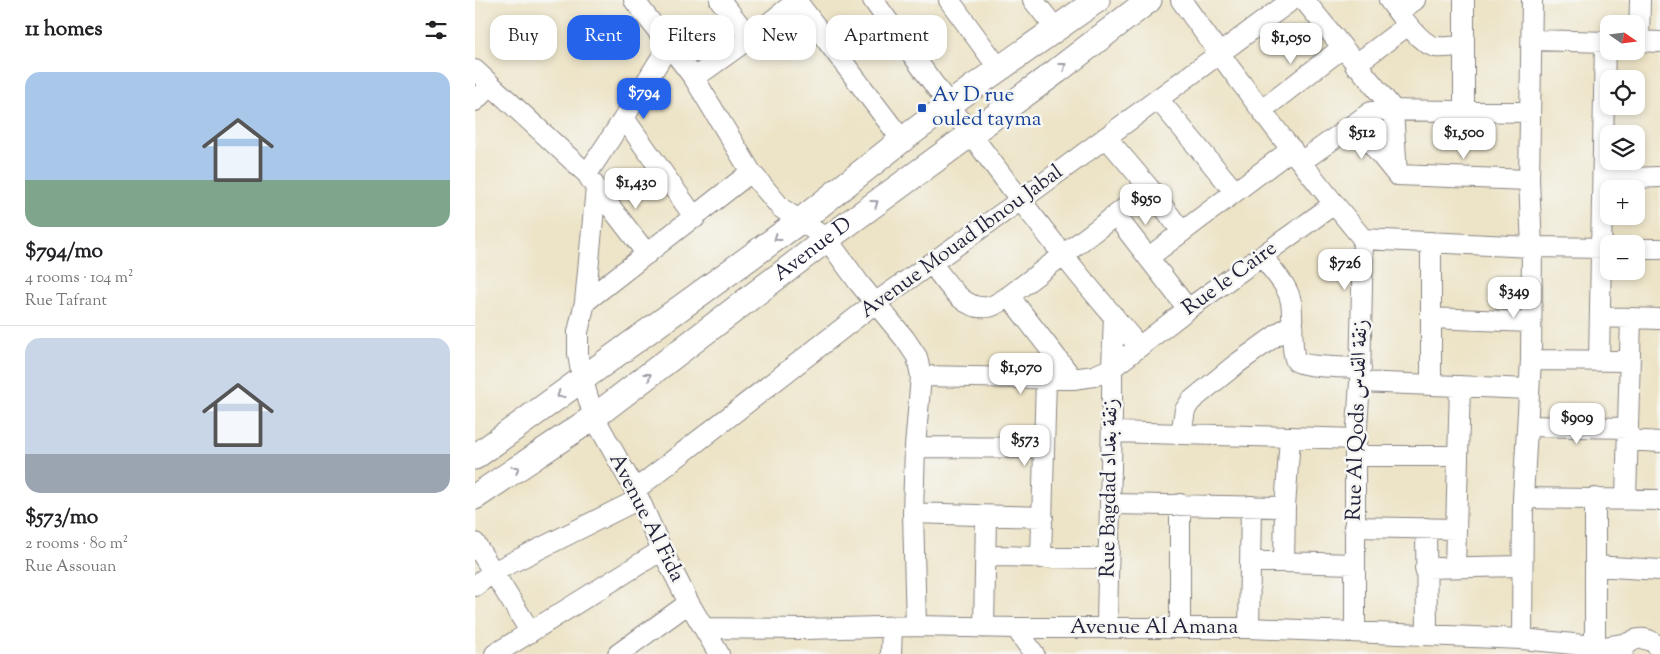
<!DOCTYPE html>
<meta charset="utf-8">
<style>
body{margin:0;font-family:"Sorts Mill Goudy",Amiri,serif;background:#f2f2f2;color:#202124;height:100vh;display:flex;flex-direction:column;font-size:19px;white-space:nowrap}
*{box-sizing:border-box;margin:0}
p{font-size:16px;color:#757577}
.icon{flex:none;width:28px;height:28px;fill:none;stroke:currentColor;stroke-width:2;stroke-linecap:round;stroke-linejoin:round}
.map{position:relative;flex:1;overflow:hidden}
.details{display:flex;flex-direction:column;background:#fff;width:475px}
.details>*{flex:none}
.banner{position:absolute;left:15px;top:15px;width:475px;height:45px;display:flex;gap:10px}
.needle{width:32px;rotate:104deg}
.controls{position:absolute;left:1125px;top:15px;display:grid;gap:10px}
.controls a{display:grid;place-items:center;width:45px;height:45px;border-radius:10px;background:#fff;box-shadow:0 2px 8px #0003;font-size:25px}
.price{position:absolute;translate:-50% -42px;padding:0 11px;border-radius:10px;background:#fff;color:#222;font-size:16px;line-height:32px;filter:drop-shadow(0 1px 2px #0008)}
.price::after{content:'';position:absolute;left:50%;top:30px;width:15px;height:11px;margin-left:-8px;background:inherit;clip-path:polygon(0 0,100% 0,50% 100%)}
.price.selected{background:#2563eb;color:#fff}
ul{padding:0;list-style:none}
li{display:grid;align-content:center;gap:10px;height:265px;padding:0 25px}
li+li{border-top:1px solid #e0e0e0}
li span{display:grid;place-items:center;height:155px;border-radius:15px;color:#555}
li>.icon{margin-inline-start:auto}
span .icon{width:90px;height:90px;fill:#fffc;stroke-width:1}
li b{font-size:21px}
h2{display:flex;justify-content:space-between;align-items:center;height:60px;padding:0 25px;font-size:21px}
.tag{padding:0 18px;border-radius:15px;background:#fff;box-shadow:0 2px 8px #0003;font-size:18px;line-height:45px}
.tag.selected{background:#2563eb;color:#fff}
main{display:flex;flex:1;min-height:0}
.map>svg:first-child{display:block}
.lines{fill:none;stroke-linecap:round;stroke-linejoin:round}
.minor-casing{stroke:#888381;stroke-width:22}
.major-casing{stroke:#888381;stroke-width:27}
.minor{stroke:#fff;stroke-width:20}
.major{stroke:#fff;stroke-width:25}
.oneway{stroke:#9c9ca7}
.transit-dot{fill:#1a4fb4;stroke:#f6f6f2;stroke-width:2}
.labels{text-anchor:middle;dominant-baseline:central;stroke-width:5;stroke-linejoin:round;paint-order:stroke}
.transit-label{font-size:21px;fill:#164399;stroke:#f6f6f2;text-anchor:start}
.street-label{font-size:21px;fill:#22223b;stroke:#f6f6f2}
</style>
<main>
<section class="details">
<h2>11 homes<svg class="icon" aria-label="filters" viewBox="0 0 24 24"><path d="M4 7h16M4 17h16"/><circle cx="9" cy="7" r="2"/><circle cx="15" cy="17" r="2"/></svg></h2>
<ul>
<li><span style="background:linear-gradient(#a9c7e8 70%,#7fa58c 0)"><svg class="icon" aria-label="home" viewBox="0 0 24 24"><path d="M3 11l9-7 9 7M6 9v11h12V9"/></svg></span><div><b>$794/mo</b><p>4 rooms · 104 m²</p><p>Rue Tafrant</p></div></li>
<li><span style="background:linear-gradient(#c9d6e8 75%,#9aa5b1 0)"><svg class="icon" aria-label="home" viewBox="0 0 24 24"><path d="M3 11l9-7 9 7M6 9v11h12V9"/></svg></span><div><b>$573/mo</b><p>2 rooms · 80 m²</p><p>Rue Assouan</p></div></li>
</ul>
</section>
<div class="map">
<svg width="1185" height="654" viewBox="0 0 1185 654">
<rect width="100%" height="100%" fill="#f6f6f2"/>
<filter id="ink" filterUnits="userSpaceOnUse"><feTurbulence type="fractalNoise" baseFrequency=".02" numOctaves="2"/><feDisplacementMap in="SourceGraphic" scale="10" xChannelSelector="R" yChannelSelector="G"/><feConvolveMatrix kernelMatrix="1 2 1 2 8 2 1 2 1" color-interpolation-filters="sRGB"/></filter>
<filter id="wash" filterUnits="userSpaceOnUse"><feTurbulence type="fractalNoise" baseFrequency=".0096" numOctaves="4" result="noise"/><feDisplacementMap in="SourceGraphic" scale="20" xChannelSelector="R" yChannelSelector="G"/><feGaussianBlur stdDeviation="1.12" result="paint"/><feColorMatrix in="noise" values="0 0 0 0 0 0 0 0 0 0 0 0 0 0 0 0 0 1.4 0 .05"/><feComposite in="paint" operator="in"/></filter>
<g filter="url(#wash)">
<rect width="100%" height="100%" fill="#ede4c7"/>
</g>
<g filter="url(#ink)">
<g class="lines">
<g class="minor-casing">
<path id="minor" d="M 159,0 L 219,78 L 276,172 L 306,208 L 352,239 L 384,283 L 430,339 L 442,357 L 446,376 L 440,447 L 438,513 L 441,626
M 245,0 L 275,38
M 321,0 L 427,140
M 398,0 C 460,87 523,172 589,256 C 613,287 639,316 664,347
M 474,0 L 525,70
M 558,0 L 581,29
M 706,0 C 764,82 824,162 888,239 L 885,382 L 880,456 L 880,632
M 829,0 L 918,109 L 922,175
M 914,0 C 923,12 945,45 961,47 C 969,48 979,46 988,46
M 923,12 L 940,0
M 1057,40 L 1134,42
M 1161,41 L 1185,42
M 1164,41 L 1165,0
M 880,65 L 933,25
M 0,70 L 112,174 L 121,188 L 110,302 L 103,332 L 103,354 L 107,378 L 119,417 L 160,490 L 187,550 L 214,603 L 244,654
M 219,78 L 275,38 L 323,0
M 683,99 L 760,192
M 0,101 L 15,85
M 787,110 L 867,48
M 989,111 L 989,0
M 149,118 L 220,218
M 880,123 L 922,175 L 1054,180
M 631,137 L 675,189 L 707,232
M 826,162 L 896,112 L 906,110 L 1055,112
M 112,174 L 149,118 L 194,45
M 1128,179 L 1185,177
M 121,188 L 172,254
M 641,216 L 713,309
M 888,239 L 1057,247 L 1134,248
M 956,242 L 956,318 L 1056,322
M 1161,249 L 1185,249
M 787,256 C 797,270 813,285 816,302 C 819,318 815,349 821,361 C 832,368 871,367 886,368
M 674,257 L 817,149
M 457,264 C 471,281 487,311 513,307 C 520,306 528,300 534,296 L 675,189
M 534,296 L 598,379
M 110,302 L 276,172
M 1125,317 L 1185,319
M 1056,360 L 1154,361
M 1124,360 L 1130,42
M 446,376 L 598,379 L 619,376 L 637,368 L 639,316
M 885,382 L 1054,389
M 956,385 L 956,318
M 1053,426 L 1153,428
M 638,432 L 882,439
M 706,434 L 710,410 L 716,401 L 760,365 L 818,323
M 1153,440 L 1185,442
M 440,447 L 568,448
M 880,456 L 982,456
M 160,490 L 400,303 L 546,200 L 817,0
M 1048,498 L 1185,500
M 1120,498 L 1120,647
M 1151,498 L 1156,318
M 636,504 L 810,507 L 809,562 L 879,564
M 810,507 L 815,438
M 438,513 L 568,517
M 879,527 L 981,529
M 951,528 L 952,634
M 0,543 L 55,631
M 512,556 L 633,558
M 566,558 L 571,378
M 775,562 L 809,562
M 1120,566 L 1185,570
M 980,567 L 985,386
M 950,568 L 1047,566
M 0,586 L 18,572 L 164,499
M 230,628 L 330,629 L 441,626 L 541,628 L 774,628 L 1047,639 L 1129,647 L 1153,643
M 509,628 L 511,516
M 541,628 L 559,654
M 632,628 C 633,541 638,455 637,368 L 713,309 L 859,204
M 705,628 L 705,504
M 774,628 L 776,506
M 1047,639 L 1048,498 L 1056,360 L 1057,247 L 1054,180 L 1057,0
M 20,654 L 187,550
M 143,654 L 214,603
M 416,654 L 417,627
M 1147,654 C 1152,635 1176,634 1185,650"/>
</g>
<g class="major-casing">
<g id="major">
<path d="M 0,457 L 325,221 L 427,140 L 497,88 L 622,0"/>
<path id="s1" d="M 0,497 L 119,417 L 352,239 L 582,71 L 674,0"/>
</g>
</g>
<use href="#minor" class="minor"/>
<use href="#major" class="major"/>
</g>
<defs><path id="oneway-chevron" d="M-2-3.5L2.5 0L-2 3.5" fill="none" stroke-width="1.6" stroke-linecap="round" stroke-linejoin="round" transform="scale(1.25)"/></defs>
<g class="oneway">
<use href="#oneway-chevron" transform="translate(588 66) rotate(-37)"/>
<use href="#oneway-chevron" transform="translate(400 203) rotate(-36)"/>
<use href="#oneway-chevron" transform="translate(302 238) rotate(144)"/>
<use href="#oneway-chevron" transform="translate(173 376) rotate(-37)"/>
<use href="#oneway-chevron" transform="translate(85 395) rotate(144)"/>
<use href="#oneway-chevron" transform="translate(41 469) rotate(-34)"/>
</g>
</g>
<rect class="transit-dot" x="442" y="103" width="10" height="10" rx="2.5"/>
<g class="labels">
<g class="transit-label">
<text x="457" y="96">Av D rue<tspan x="457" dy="24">ouled tayma</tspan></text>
</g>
<g class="street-label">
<text transform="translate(487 242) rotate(-36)">Avenue Mouad Ibnou Jabal</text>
<text stroke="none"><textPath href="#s1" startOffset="419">Avenue D</textPath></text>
<text transform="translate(755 279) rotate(-36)">Rue le Caire</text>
<text transform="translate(883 420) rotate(-88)">Rue Al Qods زنقة القدس</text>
<text transform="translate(635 488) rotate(-89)">Rue Bagdad زنقة بغداد</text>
<text transform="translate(171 518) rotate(63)">Avenue Al Fida</text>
<text x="679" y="628">Avenue Al Amana</text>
</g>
</g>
</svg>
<div class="controls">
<a><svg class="needle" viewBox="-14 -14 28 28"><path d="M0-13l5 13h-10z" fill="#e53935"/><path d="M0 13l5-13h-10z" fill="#757577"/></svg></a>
<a><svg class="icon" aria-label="locate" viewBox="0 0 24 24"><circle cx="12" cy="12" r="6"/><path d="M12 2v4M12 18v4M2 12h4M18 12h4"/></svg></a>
<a><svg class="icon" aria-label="layers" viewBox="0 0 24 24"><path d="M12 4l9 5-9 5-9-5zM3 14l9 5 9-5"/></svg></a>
<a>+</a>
<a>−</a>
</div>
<b class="price" style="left:816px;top:65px">$1,050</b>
<b class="price selected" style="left:169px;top:120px">$794</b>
<b class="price" style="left:887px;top:160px">$512</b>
<b class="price" style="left:989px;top:160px">$1,500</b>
<b class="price" style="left:161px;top:210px">$1,430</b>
<b class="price" style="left:671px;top:226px">$950</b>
<b class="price" style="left:870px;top:291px">$726</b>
<b class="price" style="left:1039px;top:319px">$349</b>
<b class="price" style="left:546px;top:395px">$1,070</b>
<b class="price" style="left:1102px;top:445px">$909</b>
<b class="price" style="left:550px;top:467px">$573</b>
<div class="banner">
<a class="tag">Buy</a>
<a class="tag selected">Rent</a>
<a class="tag">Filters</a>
<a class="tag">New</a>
<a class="tag">Apartment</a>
</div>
</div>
</main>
